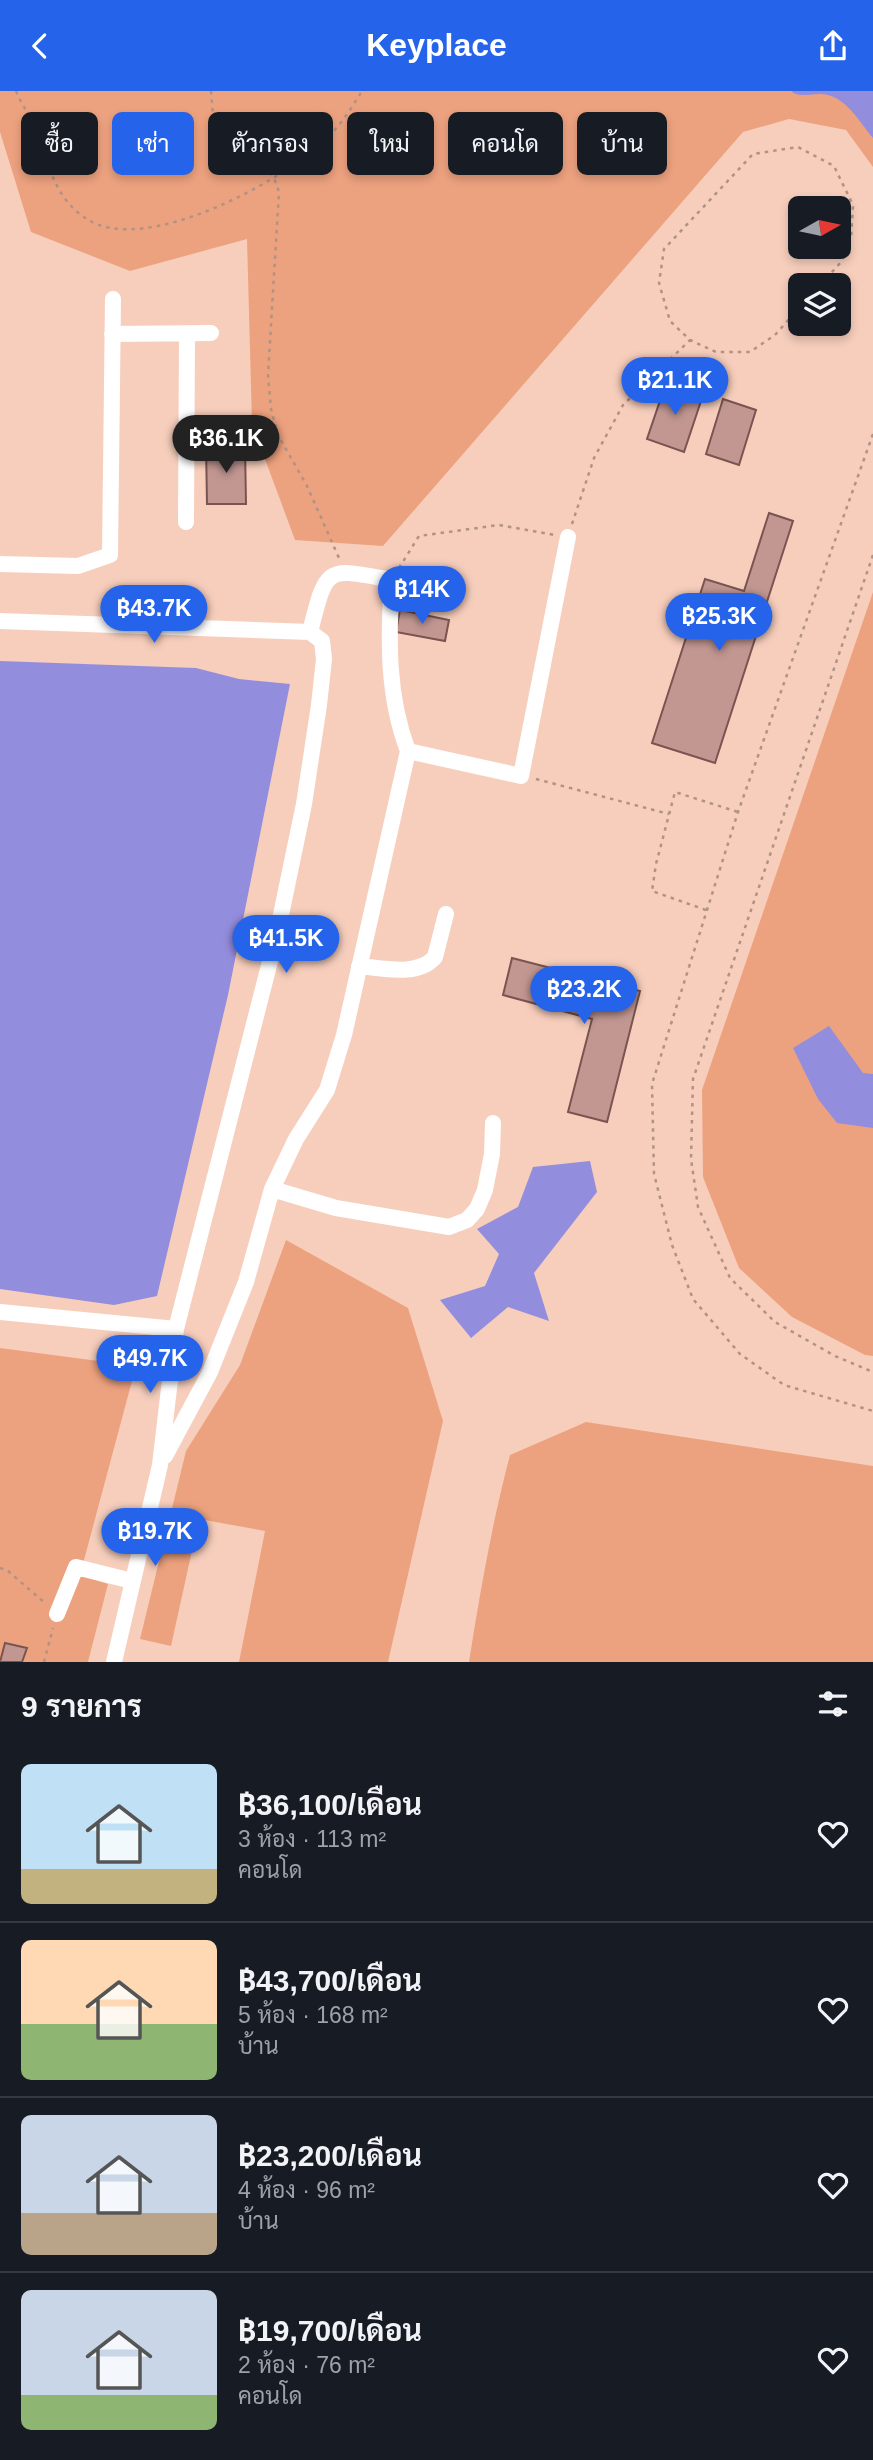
<!DOCTYPE html>
<html lang="th">
<meta charset="utf-8">
<style>
body{margin:0;font-family:Helvetica,Sarabun,sans-serif;background:#242831;color:#f1f3f6;height:100vh;display:flex;flex-direction:column;font-size:26px;white-space:nowrap}
*{box-sizing:border-box;margin:0}
p{font-size:23px;color:#9ea1a6}
.icon{flex:none;width:38px;height:38px;fill:none;stroke:currentColor;stroke-width:2;stroke-linecap:round;stroke-linejoin:round}
.map{position:relative;height:1571px;overflow:hidden}
.drawer{display:flex;flex-direction:column;background:#171b24;flex:1}
.drawer>*{flex:none}
.banner{position:absolute;left:21px;top:21px;width:831px;height:63px;display:flex;gap:14px}
.needle{width:46px;rotate:81deg}
.controls{position:absolute;left:788px;top:105px;display:grid;gap:14px}
.controls a{display:grid;place-items:center;width:63px;height:63px;border-radius:10px;background:#171b24;box-shadow:0 4px 10px #0003;font-size:35px}
.price{position:absolute;translate:-50% -60px;padding:0 16px;border-radius:24px;background:#2563eb;color:#fff;font-size:23px;line-height:46px;filter:drop-shadow(0 2px 4px #0008)}
.price::after{content:'';position:absolute;left:50%;top:42px;width:21px;height:16px;margin-left:-10px;background:inherit;clip-path:polygon(0 0,100% 0,50% 100%)}
.price.selected{background:#222;color:#fff}
ul{padding:0;list-style:none}
li{display:flex;align-items:center;gap:21px;height:175px;padding:0 21px}
li+li{border-top:2px solid #363941}
li span{display:grid;place-items:center;flex:none;width:196px;height:140px;border-radius:10px;color:#555}
li>.icon{margin-inline-start:auto}
span .icon{width:84px;height:84px;fill:#fffc;stroke-width:1}
li b{font-size:30px}
h2{display:flex;justify-content:space-between;align-items:center;height:84px;padding:0 21px;font-size:30px}
.tag{padding:0 24px;border-radius:10px;background:#171b24;box-shadow:0 4px 10px #0003;font-size:24px;line-height:63px}
.tag.selected{background:#2563eb;color:#fff}
header{display:flex;justify-content:space-between;align-items:center;height:91px;padding:0 21px;background:#2563eb;color:#fff;font-size:32px;font-weight:700}
.map>svg:first-child{display:block}
.green{fill:#eda27f}
.water{fill:#938ddd}
.building{fill:#c29792;stroke:#7a5450;stroke-width:2}
.lines{fill:none;stroke-linecap:round;stroke-linejoin:round}
.path{stroke:#b19284;stroke-width:2.5;stroke-dasharray:3.5 5;stroke-linecap:butt}
.minor{stroke:#fff;stroke-width:16}
</style>
<header><svg class="icon" aria-label="back" viewBox="0 0 24 24"><path d="M15 5l-7 7 7 7"/></svg>Keyplace<svg class="icon" aria-label="share" viewBox="0 0 24 24"><path d="M12 15V3M7 8l5-5 5 5M5 13v7h14v-7"/></svg></header>
<div class="map">
<svg width="873" height="1571" viewBox="0 0 873 1571">
<rect width="100%" height="100%" fill="#f7cebc"/>
<path class="green" d="M 0,0 L 873,0 L 873,76 L 846,39 L 789,28 L 743,41 L 383,455 L 295,449 L 252,333 L 247,148 L 130,180 L 31,141 L 0,41 Z
M 873,501 L 873,1265 L 865,1264 L 792,1226 L 739,1177 L 703,1086 L 702,999 Z
M 286,1149 L 408,1217 L 443,1330 L 388,1571 L 239,1571 L 265,1440 L 199,1428 L 171,1555 L 140,1548 L 186,1360 L 240,1274 Z
M 0,1257 L 136,1275 L 80,1484 L 108,1493 L 88,1571 L 0,1571 Z
M 586,1331 L 873,1375 L 873,1571 L 469,1571 C 480,1501 492,1432 510,1364 Z"/>
<path class="water" d="M 792,0 L 873,0 L 873,47 C 859,31 846,4 821,3 C 811,3 803,6 793,2 Z
M 0,570 L 196,577 L 239,588 L 290,593 L 228,904 L 157,1205 L 114,1214 L 0,1198 Z
M 829,935 L 863,982 L 873,983 L 873,1037 L 837,1032 L 818,1008 L 793,957 Z
M 590,1070 L 597,1101 L 534,1182 L 549,1230 L 508,1216 L 471,1247 L 440,1209 L 485,1195 L 499,1163 L 477,1138 L 518,1116 L 533,1076 Z"/>
<path class="building" d="M 666,292 L 703,304 L 684,361 L 647,348 Z
M 723,308 L 756,319 L 739,374 L 706,363 Z
M 206,355 L 245,355 L 246,413 L 207,413 Z
M 769,422 L 793,430 L 715,672 L 652,652 L 705,488 L 744,500 Z
M 400,519 L 449,529 L 445,550 L 396,541 Z
M 512,867 L 640,900 L 607,1031 L 568,1021 L 592,928 L 503,904 Z
M 5,1552 L 27,1557 L 22,1571 L 0,1571 Z"/>
<g class="lines">
<path class="path" d="M 16,0 C 21,13 30,25 37,37 C 42,48 44,61 48,73 C 55,95 67,116 87,128 C 144,166 284,90 327,47 C 341,34 352,16 362,0
M 211,0 L 214,38 L 264,70 L 274,87 L 279,101 L 268,284 L 271,318 L 278,344 L 307,395 L 339,467
M 800,216 L 775,244 L 750,261 L 716,261 L 690,249 L 670,230 L 659,192 L 664,158 L 753,63 L 798,56 L 834,75 L 853,114 L 851,147 L 842,170 L 820,194
M 873,343 L 738,721 L 652,993 L 654,1083 L 672,1154 L 693,1208 L 740,1263 L 784,1294 L 873,1320
M 572,433 L 594,367 L 623,314 L 690,249
M 873,464 L 693,988 L 691,1068 L 698,1116 L 730,1187 L 775,1231 L 835,1265 L 873,1281
M 399,477 L 419,445 L 499,434 L 555,444
M 536,688 L 669,723
M 706,819 L 652,800 L 656,773 L 675,701 L 738,721
M 0,1477 L 8,1480 L 45,1512
M 44,1571 L 53,1537"/>
<path class="minor" d="M 112,243 L 211,242
M 186,431 L 187,243
M 0,473 L 78,475 L 110,464 L 113,208
M 0,530 L 310,541 L 322,550 L 324,568 L 319,614 L 304,713 L 277,843 L 176,1238 L 160,1374 L 114,1571
M 408,660 L 521,685 L 568,446
M 359,875 C 383,877 418,886 435,866 L 446,823
M 272,1098 L 336,1117 L 449,1136 L 467,1129 L 477,1118 L 485,1099 L 492,1063 L 493,1032
M 0,1221 L 176,1238
M 165,1365 L 210,1281 L 246,1191 L 272,1098 L 296,1048 L 327,999 L 344,944 L 408,660 C 387,605 388,547 392,489 C 326,477 327,473 310,541
M 57,1523 L 76,1476 L 132,1490"/>
</g>
</svg>
<div class="controls">
<a><svg class="needle" viewBox="-14 -14 28 28"><path d="M0-13l5 13h-10z" fill="#e53935"/><path d="M0 13l5-13h-10z" fill="#9ea1a6"/></svg></a>
<a><svg class="icon" aria-label="layers" viewBox="0 0 24 24"><path d="M12 4l9 5-9 5-9-5zM3 14l9 5 9-5"/></svg></a>
</div>
<b class="price" style="left:675px;top:326px">฿21.1K</b>
<b class="price selected" style="left:226px;top:384px">฿36.1K</b>
<b class="price" style="left:422px;top:535px">฿14K</b>
<b class="price" style="left:154px;top:554px">฿43.7K</b>
<b class="price" style="left:719px;top:562px">฿25.3K</b>
<b class="price" style="left:286px;top:884px">฿41.5K</b>
<b class="price" style="left:584px;top:935px">฿23.2K</b>
<b class="price" style="left:150px;top:1304px">฿49.7K</b>
<b class="price" style="left:155px;top:1477px">฿19.7K</b>
<div class="banner">
<a class="tag">ซื้อ</a>
<a class="tag selected">เช่า</a>
<a class="tag">ตัวกรอง</a>
<a class="tag">ใหม่</a>
<a class="tag">คอนโด</a>
<a class="tag">บ้าน</a>
</div>
</div>
<section class="drawer">
<h2>9 รายการ<svg class="icon" aria-label="filters" viewBox="0 0 24 24"><path d="M4 7h16M4 17h16"/><circle cx="9" cy="7" r="2"/><circle cx="15" cy="17" r="2"/></svg></h2>
<ul>
<li><span style="background:linear-gradient(#bfe0f5 75%,#c2b280 0)"><svg class="icon" aria-label="home" viewBox="0 0 24 24"><path d="M3 11l9-7 9 7M6 9v11h12V9"/></svg></span><div><b>฿36,100/เดือน</b><p>3 ห้อง · 113 m²</p><p>คอนโด</p></div><svg class="icon" aria-label="heart" viewBox="0 0 24 24"><path d="M12 20l-8-8c-3-5 5-10 8-4 3-6 11-1 8 4z"/></svg></li>
<li><span style="background:linear-gradient(#ffd9b3 60%,#8fb573 0)"><svg class="icon" aria-label="home" viewBox="0 0 24 24"><path d="M3 11l9-7 9 7M6 9v11h12V9"/></svg></span><div><b>฿43,700/เดือน</b><p>5 ห้อง · 168 m²</p><p>บ้าน</p></div><svg class="icon" aria-label="heart" viewBox="0 0 24 24"><path d="M12 20l-8-8c-3-5 5-10 8-4 3-6 11-1 8 4z"/></svg></li>
<li><span style="background:linear-gradient(#c9d6e8 70%,#b9a48a 0)"><svg class="icon" aria-label="home" viewBox="0 0 24 24"><path d="M3 11l9-7 9 7M6 9v11h12V9"/></svg></span><div><b>฿23,200/เดือน</b><p>4 ห้อง · 96 m²</p><p>บ้าน</p></div><svg class="icon" aria-label="heart" viewBox="0 0 24 24"><path d="M12 20l-8-8c-3-5 5-10 8-4 3-6 11-1 8 4z"/></svg></li>
<li><span style="background:linear-gradient(#c9d6e8 75%,#8fb573 0)"><svg class="icon" aria-label="home" viewBox="0 0 24 24"><path d="M3 11l9-7 9 7M6 9v11h12V9"/></svg></span><div><b>฿19,700/เดือน</b><p>2 ห้อง · 76 m²</p><p>คอนโด</p></div><svg class="icon" aria-label="heart" viewBox="0 0 24 24"><path d="M12 20l-8-8c-3-5 5-10 8-4 3-6 11-1 8 4z"/></svg></li>
</ul>
</section>
